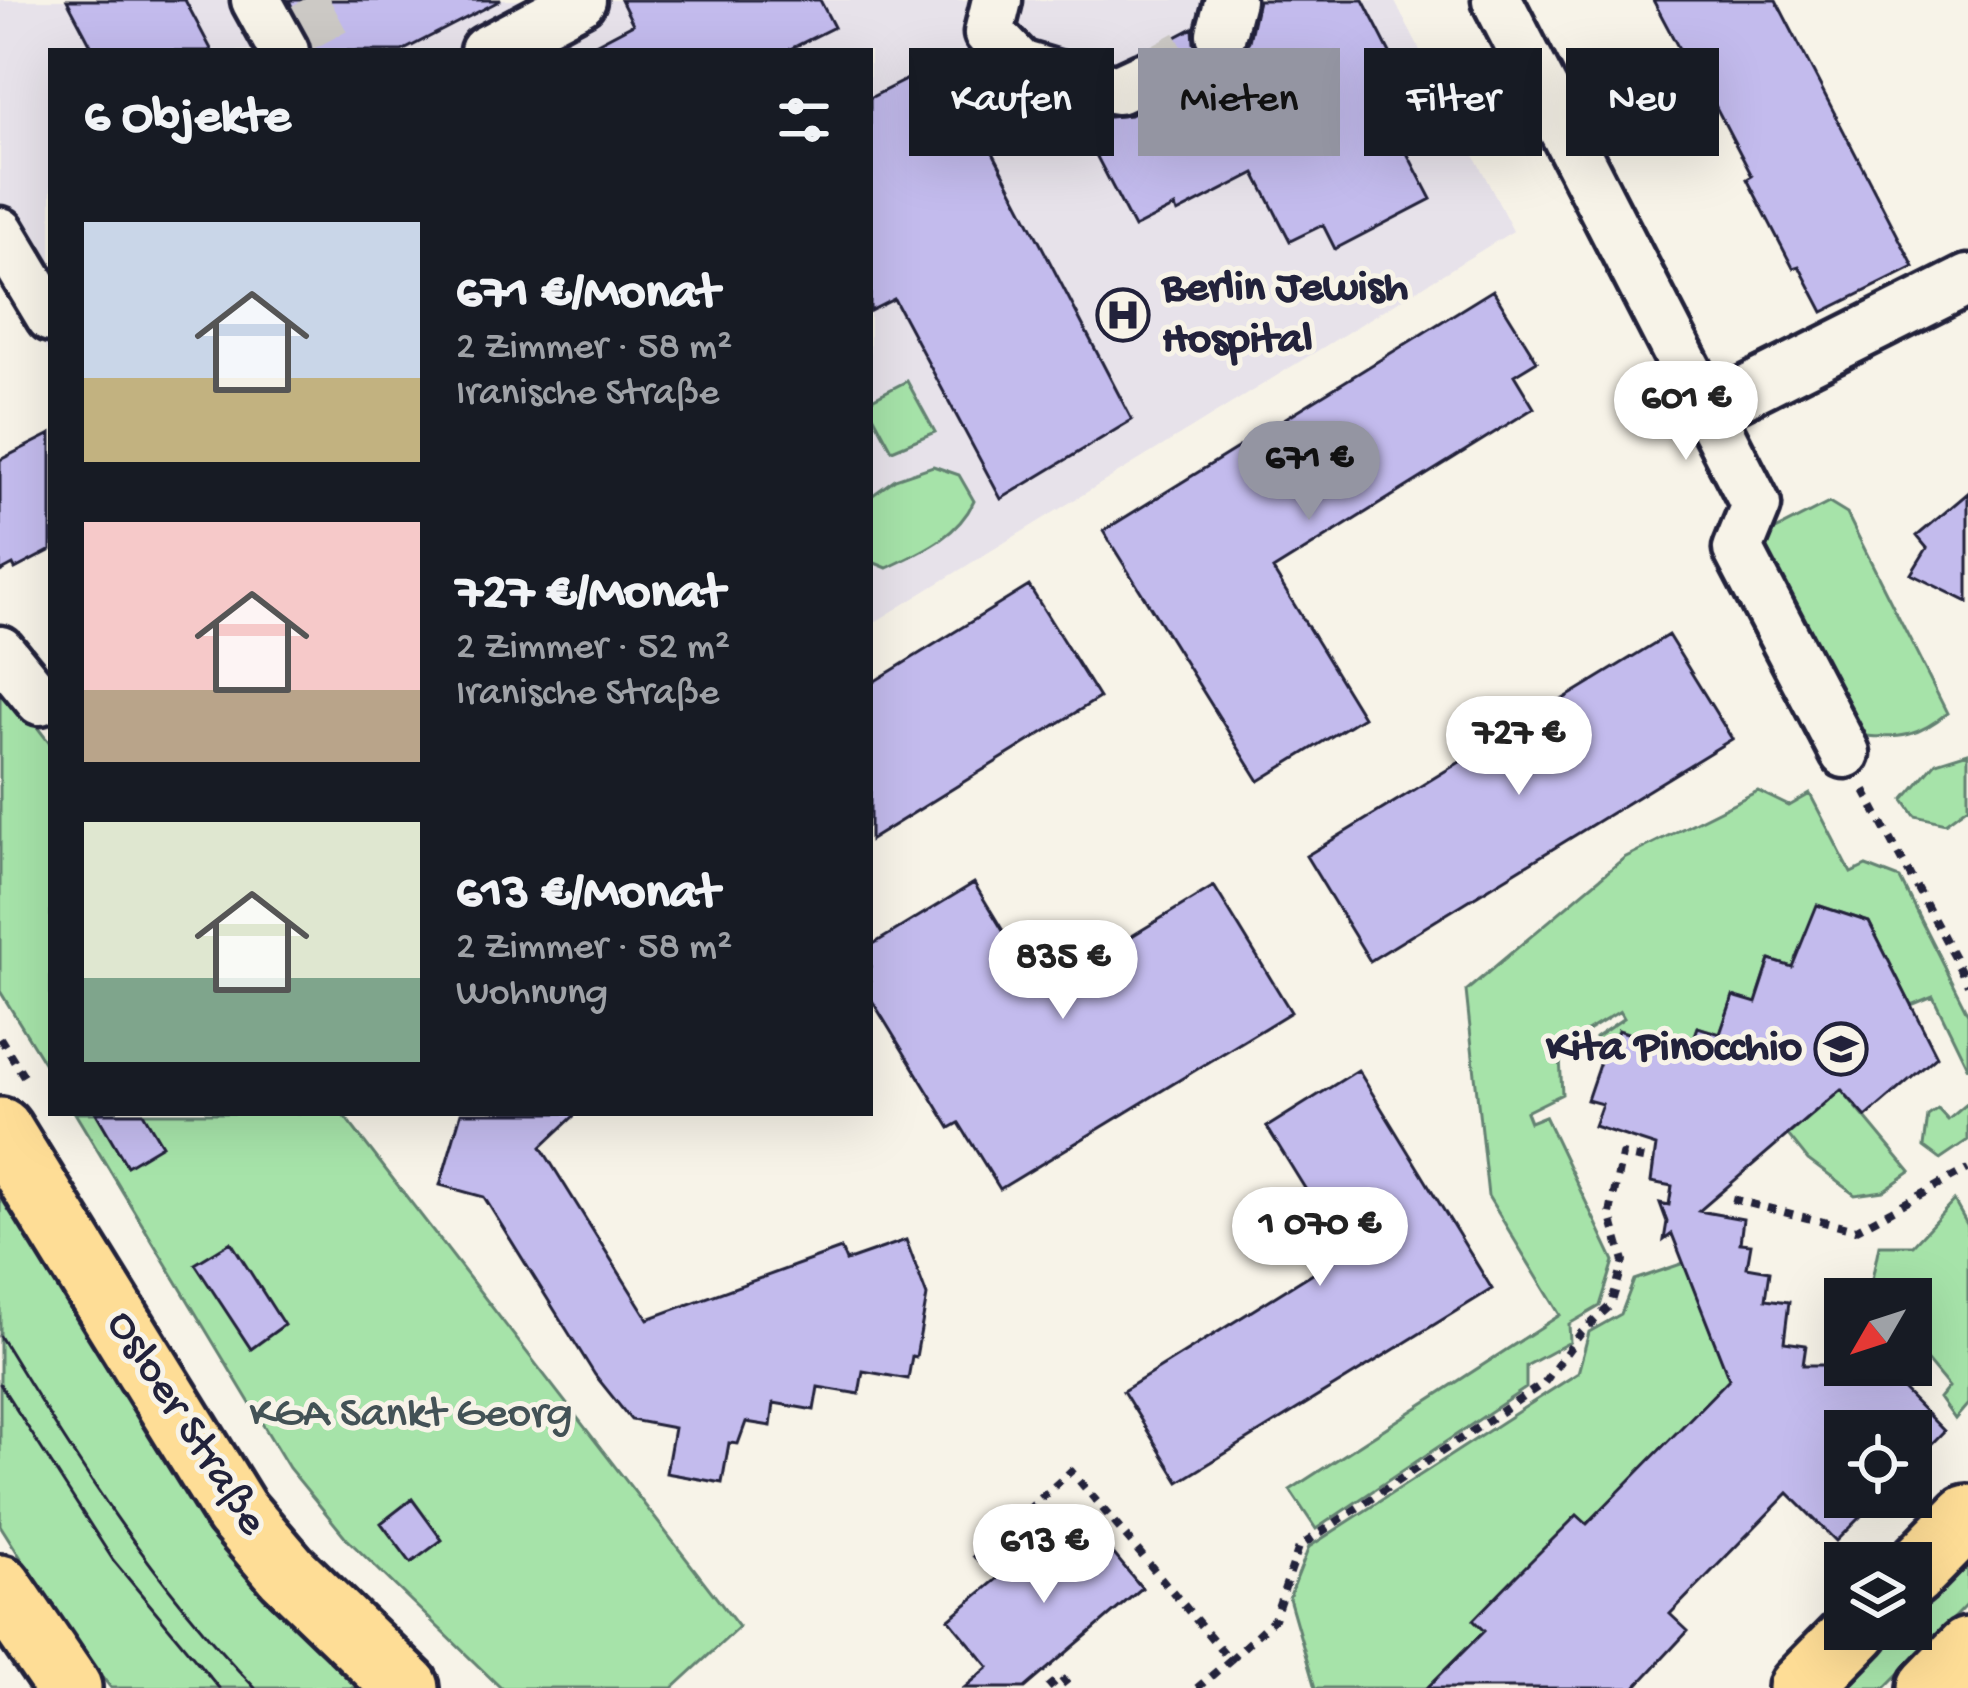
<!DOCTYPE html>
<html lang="de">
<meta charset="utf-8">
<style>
body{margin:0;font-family:"Gochi Hand",sans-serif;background:#20242c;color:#f1f3f6;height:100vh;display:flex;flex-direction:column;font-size:45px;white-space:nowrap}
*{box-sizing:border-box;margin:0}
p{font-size:39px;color:#9ea1a6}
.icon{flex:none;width:66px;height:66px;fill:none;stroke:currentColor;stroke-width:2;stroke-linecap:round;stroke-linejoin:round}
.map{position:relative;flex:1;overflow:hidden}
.drawer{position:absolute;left:48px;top:48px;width:825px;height:1068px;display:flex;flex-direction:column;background:#171b24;border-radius:0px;box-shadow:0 12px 48px #0002}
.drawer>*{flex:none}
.banner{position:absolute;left:909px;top:48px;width:879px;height:108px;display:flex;gap:24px}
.needle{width:78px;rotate:231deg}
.fabs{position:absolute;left:1824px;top:1278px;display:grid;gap:24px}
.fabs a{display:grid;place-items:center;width:108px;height:108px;border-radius:0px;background:#171b24;box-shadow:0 12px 48px #0002;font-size:60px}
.price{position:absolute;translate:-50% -102px;padding:0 27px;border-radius:42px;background:#fff;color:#222;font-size:39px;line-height:78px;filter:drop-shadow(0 3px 6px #0008)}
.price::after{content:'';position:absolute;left:50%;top:72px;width:36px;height:27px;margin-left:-18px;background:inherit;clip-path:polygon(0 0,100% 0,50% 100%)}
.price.on{background:#9495a2;color:#111}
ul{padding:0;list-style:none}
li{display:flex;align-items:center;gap:36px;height:300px;padding:0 36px}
li span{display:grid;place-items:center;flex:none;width:336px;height:240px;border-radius:0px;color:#555}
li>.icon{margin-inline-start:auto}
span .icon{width:144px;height:144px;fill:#fffc;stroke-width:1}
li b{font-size:51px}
h2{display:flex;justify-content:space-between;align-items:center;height:144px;padding:0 36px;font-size:51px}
.tag{padding:0 42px;border-radius:0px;background:#171b24;box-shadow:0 12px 48px #0002;font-size:42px;line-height:108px}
.tag.on{background:#9495a2;color:#111}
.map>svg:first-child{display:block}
.built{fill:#e7e2ea}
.green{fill:#a6e3a9;stroke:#648272;stroke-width:3}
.building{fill:#c3bbed;stroke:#22223b;stroke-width:3}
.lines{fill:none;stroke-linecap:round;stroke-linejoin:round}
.minor-tunnel{stroke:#ccc9c5;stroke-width:48;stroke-dasharray:48 24;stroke-linecap:butt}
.minor-casing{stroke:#22223b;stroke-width:57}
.major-casing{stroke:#22223b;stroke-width:72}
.path{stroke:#22223b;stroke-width:8;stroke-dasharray:9 9;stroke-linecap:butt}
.minor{stroke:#f7f3e8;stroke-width:48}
.major{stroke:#fedd96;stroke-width:63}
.tram{stroke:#22223b;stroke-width:3}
.labels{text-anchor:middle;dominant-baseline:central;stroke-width:10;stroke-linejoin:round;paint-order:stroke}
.poi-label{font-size:45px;font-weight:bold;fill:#22223b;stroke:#f7f3e8;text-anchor:start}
.park-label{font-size:45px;fill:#435256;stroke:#f7f3e8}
.street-label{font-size:45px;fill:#22223b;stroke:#f7f3e8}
</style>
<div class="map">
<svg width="1968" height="1688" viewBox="0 0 1968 1688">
<rect width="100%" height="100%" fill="#f7f3e8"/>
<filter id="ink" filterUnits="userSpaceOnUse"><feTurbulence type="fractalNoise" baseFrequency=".00833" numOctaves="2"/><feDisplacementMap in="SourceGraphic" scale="24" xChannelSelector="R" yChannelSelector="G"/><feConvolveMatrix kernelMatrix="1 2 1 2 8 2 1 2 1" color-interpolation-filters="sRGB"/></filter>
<g filter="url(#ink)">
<path class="built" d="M 0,0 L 1394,0 L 1513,231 L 870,625 L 870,51 L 51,51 L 51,356 L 0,274 Z"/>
<path class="green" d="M 907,381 L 935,432 L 892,450 L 870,409 L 870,400 Z
M 933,466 L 959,475 L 974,501 C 957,537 923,551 887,568 L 870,561 L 870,497 L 895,479 Z
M 1829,503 L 1847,514 L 1947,713 C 1919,736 1901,739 1866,736 L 1760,538 Z
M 0,679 L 51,745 L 51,1074 L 0,991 Z
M 1968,752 L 1968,806 L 1945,823 L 1915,816 L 1904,800 L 1936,762 Z
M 1758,791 L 1789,806 L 1810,794 L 1851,873 L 1866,866 L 1900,879 L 1968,1014 L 1968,1068 L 1933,996 L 1911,1005 L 1869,922 L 1818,905 L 1792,967 L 1770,960 L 1756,1003 L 1733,996 L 1720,1034 L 1698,1027 L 1686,1060 L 1638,1043 L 1640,1037 L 1619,1030 L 1612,1047 L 1596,1042 L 1595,1038 L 1624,1018 L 1620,1011 L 1581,1035 L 1560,1058 L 1562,1094 L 1526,1112 L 1530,1122 L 1545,1116 L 1614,1261 L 1600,1306 L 1569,1324 L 1570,1342 L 1526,1366 L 1526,1388 L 1316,1529 L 1290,1490 L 1560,1315 L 1488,1196 L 1466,991 L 1624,858 Z
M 1841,1089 L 1910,1172 L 1883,1191 L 1855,1195 L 1808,1160 L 1788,1135 Z
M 1968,1103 L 1968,1140 L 1940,1159 L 1924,1147 L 1928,1116 L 1938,1109 L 1948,1120 Z
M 75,1113 L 342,1113 L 739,1627 L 673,1688 L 501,1688 L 347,1539 L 289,1468 Z
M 0,1187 L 204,1521 L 254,1582 L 363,1688 L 111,1688 L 71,1637 L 0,1525 Z
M 1954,1201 L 1968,1226 L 1968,1404 L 1955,1419 L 1940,1398 L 1949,1387 L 1919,1351 L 1911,1361 L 1911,1299 L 1868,1299 L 1879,1245 L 1913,1245 Z
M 1684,1263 L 1732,1386 L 1587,1525 L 1577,1515 L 1572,1520 L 1577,1525 C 1526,1553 1511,1612 1471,1653 L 1466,1649 L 1427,1688 L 1315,1688 L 1289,1598 L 1309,1547 L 1578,1373 L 1589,1332 L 1621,1314 L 1634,1280 Z
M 1968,1563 L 1968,1604 L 1885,1688 L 1846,1688 L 1903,1629 L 1911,1629 L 1911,1621 Z"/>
<path class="building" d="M 67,0 L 185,0 L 212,51 L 94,51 Z
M 289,0 L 501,0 L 402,51 L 312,51 Z
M 621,0 L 820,0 L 834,27 L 786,51 L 582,51 L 633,24 Z
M 1258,0 L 1363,0 L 1407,86 L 1380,101 L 1431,199 L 1335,249 L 1323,225 L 1290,241 L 1255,173 L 1177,213 L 1175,207 L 1134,228 L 1083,130 L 1109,117 L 1130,115 L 1166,94 L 1172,81 L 1170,66 L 1161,55 L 1151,50 L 1193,28 L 1194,43 L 1200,53 L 1213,61 L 1227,62 L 1240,55 L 1249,41 Z
M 1653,0 L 1776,0 L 1914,267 L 1823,312 L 1799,266 L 1793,268 L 1747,179 L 1752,176 L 1691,59 L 1686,62 Z
M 945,60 L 1132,420 L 1001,499 L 894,299 L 870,311 L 870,98 Z
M 1493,290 L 1537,361 L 1514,375 L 1534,408 L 1273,570 L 1363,717 L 1259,781 L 1103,531 Z
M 51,434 L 51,550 L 15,569 L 13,565 L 0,572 L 0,460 Z
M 1968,493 L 1968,602 L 1911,574 L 1927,548 L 1917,536 Z
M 1029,586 L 1099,698 L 870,840 L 870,684 Z
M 1668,635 L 1732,739 L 1370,961 L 1306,856 Z
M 974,883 L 1040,992 L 1214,886 L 1291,1012 L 1000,1189 L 959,1123 L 950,1128 L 870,997 L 870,946 Z
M 1817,905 L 1869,922 L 1937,1056 L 1866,1117 L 1841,1089 L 1699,1211 L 1743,1219 L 1740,1243 L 1751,1244 L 1747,1267 L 1770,1271 L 1766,1299 L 1789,1302 L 1784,1342 L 1806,1345 L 1803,1365 L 1879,1365 L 1944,1431 L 1911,1465 L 1911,1431 L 1845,1431 L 1845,1497 L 1880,1497 L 1836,1541 L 1788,1493 L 1670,1614 L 1688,1631 L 1635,1688 L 1427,1688 L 1484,1631 L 1473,1620 L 1515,1577 L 1577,1515 L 1587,1524 L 1729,1379 L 1672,1234 L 1664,1240 L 1667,1222 L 1660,1203 L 1669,1205 L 1672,1186 L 1651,1182 L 1656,1146 L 1594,1126 L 1602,1104 L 1587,1100 L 1606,1044 L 1612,1047 L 1618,1030 L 1689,1053 L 1698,1027 L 1720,1034 L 1733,996 L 1756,1003 L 1770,960 L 1792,967 Z
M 1358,1070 L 1492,1289 L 1179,1482 L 1123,1391 L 1345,1253 L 1267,1127 Z
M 96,1113 L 143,1113 L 162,1145 L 127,1166 Z
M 461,1113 L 577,1113 L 541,1147 L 648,1319 L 841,1249 L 846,1261 L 906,1240 L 927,1296 L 916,1357 L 912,1356 L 908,1379 L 863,1371 L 859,1394 L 818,1387 L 814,1410 L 774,1403 L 771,1426 L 746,1422 L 738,1444 L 729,1443 L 722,1483 L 666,1473 L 674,1428 L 631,1420 L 595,1375 L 484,1197 L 440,1185 Z
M 231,1242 L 284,1325 L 251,1349 L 195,1264 Z
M 412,1499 L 442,1540 L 411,1563 L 381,1523 Z
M 1078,1511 L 1142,1588 L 1025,1688 L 964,1688 L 989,1667 L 949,1619 Z"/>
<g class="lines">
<path class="minor-tunnel" d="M 303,0 L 330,51
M 1144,77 L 1221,34"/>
<g class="minor-casing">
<path id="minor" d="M 256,0 L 284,51
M 997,0 L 989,33 L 1020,65 L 1084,84 L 1118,89 L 1144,77
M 1497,0 L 1756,505 L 1738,549 L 1845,753
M 1221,34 L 1230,0
M 485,51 L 581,0
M 0,232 L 51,317
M 1707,411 L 1968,280
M 0,651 L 40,700"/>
</g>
<g class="major-casing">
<path id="major" d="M 0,1130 L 236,1512 L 287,1572 L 407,1688
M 1911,1575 L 1968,1517
M 0,1587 L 69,1688
M 1800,1688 L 1858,1629
M 1931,1688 L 1968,1650"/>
</g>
<path class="path" d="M 1865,791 L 1968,984
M 0,1038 L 27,1081
M 1732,1199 L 1855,1230 L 1968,1169
M 974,1559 L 1071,1471 L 1230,1660 L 1274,1619 L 1299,1547 L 1544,1383 L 1581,1333 L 1611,1305 L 1624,1261 L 1610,1214 L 1622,1155 L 1653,1161
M 1048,1688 L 1061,1677 L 1070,1688
M 1197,1688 L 1230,1660"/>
<use href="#minor" class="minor"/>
<use href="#major" class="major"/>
<path class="tram" d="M 0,1336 C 76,1461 153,1582 255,1688
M 0,1384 L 113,1560 L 219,1688"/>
</g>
</g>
<defs>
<g id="hospital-ring" transform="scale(2.7)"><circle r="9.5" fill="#f7f3e8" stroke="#22223b" stroke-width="1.5"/><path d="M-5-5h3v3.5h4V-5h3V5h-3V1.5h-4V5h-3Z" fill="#22223b"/></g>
<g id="school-ring" transform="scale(2.7)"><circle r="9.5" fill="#f7f3e8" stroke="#22223b" stroke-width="1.5"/><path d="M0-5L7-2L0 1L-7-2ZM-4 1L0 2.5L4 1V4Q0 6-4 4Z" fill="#22223b"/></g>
</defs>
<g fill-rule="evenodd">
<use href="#hospital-ring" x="1123" y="315"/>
<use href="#school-ring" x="1841" y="1049"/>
</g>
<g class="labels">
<g class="poi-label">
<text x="1162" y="289">Berlin Jewish<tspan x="1162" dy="52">Hospital</tspan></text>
<text x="1802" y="1049" text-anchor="end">Kita Pinocchio</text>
</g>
<g class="park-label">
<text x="411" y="1415">KGA Sankt Georg</text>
</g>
<g class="street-label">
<text transform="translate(185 1424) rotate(57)">Osloer Straße</text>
</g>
</g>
</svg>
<div class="fabs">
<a><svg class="needle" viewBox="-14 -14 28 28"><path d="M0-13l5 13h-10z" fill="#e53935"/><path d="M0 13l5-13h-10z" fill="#9ea1a6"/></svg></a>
<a><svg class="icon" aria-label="locate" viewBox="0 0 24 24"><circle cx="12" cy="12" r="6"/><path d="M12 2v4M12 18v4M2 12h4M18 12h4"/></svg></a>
<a><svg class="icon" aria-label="layers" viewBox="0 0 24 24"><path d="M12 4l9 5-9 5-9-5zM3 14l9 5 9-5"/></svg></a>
</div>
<b class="price" style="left:1686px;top:463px">601 €</b>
<b class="price on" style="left:1309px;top:523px">671 €</b>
<b class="price" style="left:1519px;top:798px">727 €</b>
<b class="price" style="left:1063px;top:1022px">835 €</b>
<b class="price" style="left:1320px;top:1289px">1 070 €</b>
<b class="price" style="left:1044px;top:1606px">613 €</b>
<div class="banner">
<a class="tag">Kaufen</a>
<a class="tag on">Mieten</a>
<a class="tag">Filter</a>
<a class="tag">Neu</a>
</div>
<section class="drawer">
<h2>6 Objekte<svg class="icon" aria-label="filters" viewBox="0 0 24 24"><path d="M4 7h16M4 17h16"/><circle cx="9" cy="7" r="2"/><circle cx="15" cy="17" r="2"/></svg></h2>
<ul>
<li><span style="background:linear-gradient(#c9d6e8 65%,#c2b280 0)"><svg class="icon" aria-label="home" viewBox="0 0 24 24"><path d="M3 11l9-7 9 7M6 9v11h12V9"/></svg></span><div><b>671 €/Monat</b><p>2 Zimmer · 58 m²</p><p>Iranische Straße</p></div></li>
<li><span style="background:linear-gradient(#f6c9c9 70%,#b9a48a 0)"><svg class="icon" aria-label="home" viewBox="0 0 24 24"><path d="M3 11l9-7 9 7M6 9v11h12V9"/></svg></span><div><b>727 €/Monat</b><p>2 Zimmer · 52 m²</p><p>Iranische Straße</p></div></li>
<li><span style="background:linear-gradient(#dfe7d0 65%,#7fa58c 0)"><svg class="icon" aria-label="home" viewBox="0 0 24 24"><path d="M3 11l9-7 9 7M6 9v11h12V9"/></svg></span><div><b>613 €/Monat</b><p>2 Zimmer · 58 m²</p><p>Wohnung</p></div></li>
</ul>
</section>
</div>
